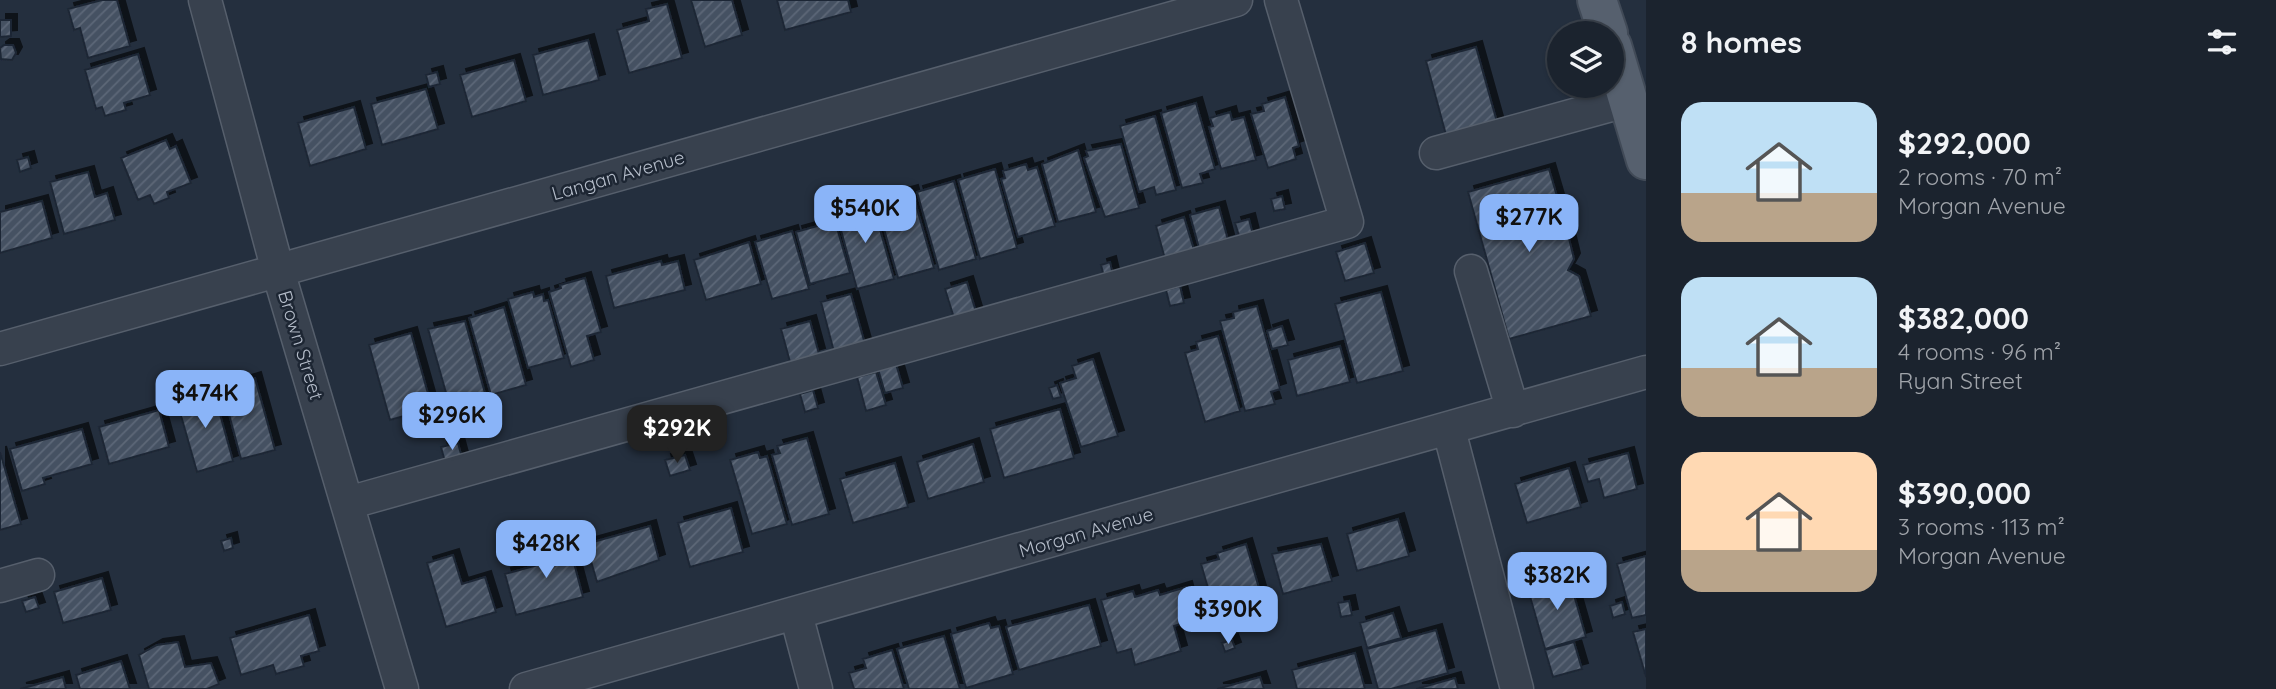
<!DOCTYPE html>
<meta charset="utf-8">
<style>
body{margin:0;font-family:Quicksand,sans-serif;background:#242b36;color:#f1f3f6;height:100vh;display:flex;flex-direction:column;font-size:26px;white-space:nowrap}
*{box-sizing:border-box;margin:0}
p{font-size:23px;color:#a0a4aa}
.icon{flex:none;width:38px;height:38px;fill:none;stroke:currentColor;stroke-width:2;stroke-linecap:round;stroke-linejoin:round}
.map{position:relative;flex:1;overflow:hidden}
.details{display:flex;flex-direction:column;background:#1b232e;width:630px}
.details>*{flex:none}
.fabs{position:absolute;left:1547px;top:21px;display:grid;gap:14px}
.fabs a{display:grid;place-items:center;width:77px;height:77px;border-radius:50%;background:#1b232e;box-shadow:0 2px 5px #0004,0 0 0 2px #39404a;font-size:35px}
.price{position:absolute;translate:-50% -60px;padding:0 16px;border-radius:14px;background:#8ab4f8;color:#111;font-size:23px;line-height:46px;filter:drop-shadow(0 2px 4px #0008)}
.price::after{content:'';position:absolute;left:50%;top:42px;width:21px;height:16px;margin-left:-10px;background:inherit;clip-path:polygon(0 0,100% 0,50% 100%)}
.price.active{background:#222;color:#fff}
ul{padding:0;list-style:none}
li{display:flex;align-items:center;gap:21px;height:175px;padding:0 35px}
li span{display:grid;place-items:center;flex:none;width:196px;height:140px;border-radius:21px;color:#555}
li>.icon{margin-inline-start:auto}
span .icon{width:84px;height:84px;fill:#fffc;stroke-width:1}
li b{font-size:30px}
h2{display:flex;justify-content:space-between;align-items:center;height:84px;padding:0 35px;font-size:30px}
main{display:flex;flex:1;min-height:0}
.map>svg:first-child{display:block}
.building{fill:url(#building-hatch);stroke:#1f2835;stroke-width:2;filter:url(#shadow)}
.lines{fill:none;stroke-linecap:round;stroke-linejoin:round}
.minor-casing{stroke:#565f6c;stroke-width:35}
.major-casing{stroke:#414a57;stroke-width:42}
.minor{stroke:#38414e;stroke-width:32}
.major{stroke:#56606e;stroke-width:38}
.labels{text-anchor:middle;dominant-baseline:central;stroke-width:5;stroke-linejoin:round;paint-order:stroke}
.street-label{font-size:19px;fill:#b4bcc9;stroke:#1d2633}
</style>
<main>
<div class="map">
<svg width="1646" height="689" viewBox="0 0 1646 689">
<defs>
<pattern id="building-hatch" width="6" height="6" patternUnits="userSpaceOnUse" patternTransform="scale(1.75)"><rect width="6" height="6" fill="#455162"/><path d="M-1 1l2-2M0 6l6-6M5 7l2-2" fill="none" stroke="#5d6877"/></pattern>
<filter id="shadow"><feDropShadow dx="6" dy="-6" stdDeviation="0" flood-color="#0009"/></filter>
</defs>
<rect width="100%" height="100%" fill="#242f3e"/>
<path class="building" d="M 102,0 L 117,0 L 130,46 L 88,58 L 80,28 L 74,30 L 68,9 Z
M 691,0 L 732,0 L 742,35 L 705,47 Z
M 777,0 L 848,0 L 851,12 L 785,30 Z
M 667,4 L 682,58 L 629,73 L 617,30 L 649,21 L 646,9 Z
M 0,20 L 11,20 L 11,36 L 0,37 Z
M 588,40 L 599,80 L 543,95 L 533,55 Z
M 4,45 L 13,45 L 16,53 L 12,60 L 1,59 L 0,48 Z
M 1476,47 L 1497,122 L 1446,135 L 1426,61 Z
M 138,54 L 150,95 L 124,103 L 126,110 L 105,116 L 102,107 L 96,109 L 85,70 Z
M 514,60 L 526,101 L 472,117 L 460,75 Z
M 437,72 L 440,84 L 429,87 L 426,75 Z
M 426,89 L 438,129 L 382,145 L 371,104 Z
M 1285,97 L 1299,146 L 1293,148 L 1296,159 L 1268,168 L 1251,114 L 1264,111 L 1262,104 Z
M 1196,103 L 1215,169 L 1200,174 L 1203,183 L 1182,188 L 1161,113 Z
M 354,107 L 366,149 L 310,166 L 298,123 Z
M 1230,112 L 1232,120 L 1244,117 L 1256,160 L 1221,169 L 1209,127 L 1213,126 L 1210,118 Z
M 1155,116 L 1176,190 L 1156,195 L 1154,187 L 1139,192 L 1120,126 Z
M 166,140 L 170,149 L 176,146 L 191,183 L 167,192 L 169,198 L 154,204 L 150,195 L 138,200 L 121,158 Z
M 1121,144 L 1139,208 L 1105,217 L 1084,158 L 1088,156 L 1086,151 Z
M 1078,150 L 1096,212 L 1058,222 L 1042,164 Z
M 28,157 L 31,168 L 20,172 L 17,160 Z
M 1026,164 L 1028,170 L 1037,167 L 1055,226 L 1018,237 L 1001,179 L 1005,178 L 1003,171 Z
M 995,169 L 1017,248 L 980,259 L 958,180 Z
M 1549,169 L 1561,210 L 1555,221 L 1566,226 L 1574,259 L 1568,270 L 1579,276 L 1591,316 L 1509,339 L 1468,192 Z
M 88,172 L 95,197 L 107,193 L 115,220 L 64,234 L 50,182 Z
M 954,181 L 976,259 L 939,270 L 917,192 Z
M 912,191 L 934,268 L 898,278 L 876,201 Z
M 1282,196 L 1285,209 L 1274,211 L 1271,199 Z
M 42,201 L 52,238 L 0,253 L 0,212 Z
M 872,201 L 894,279 L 857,289 L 836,212 Z
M 1219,207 L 1228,240 L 1199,248 L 1190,215 Z
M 1184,217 L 1194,250 L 1165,259 L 1156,226 Z
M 1249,219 L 1253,235 L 1240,239 L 1235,223 Z
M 835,221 L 850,273 L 810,284 L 796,232 Z
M 792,231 L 809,289 L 772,299 L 755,242 Z
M 749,242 L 761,284 L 706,300 L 694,260 Z
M 1365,243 L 1374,273 L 1345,281 L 1336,252 Z
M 661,261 L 662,265 L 678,261 L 685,290 L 614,308 L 606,276 Z
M 1110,262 L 1113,275 L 1104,277 L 1101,265 Z
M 585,278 L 601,332 L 587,336 L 594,360 L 571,367 L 549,292 L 561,288 L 560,285 Z
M 967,282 L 976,312 L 954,318 L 945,289 Z
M 1180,286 L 1184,303 L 1170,306 L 1166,290 Z
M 533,292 L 534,297 L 543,294 L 544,301 L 548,300 L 564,358 L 528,368 L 508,299 Z
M 1381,292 L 1403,371 L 1357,383 L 1335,304 Z
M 851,294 L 865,344 L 834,352 L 821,302 Z
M 1257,306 L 1280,389 L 1271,392 L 1275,404 L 1245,411 L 1220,321 L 1234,318 L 1233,312 Z
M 504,307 L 526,385 L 491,395 L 469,318 Z
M 465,321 L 486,397 L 450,407 L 428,329 Z
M 810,321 L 819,354 L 790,362 L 781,329 Z
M 1282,326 L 1288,345 L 1272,349 L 1267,331 Z
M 411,333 L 432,408 L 390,420 L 369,345 Z
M 1218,336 L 1240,411 L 1205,422 L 1185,353 L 1198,349 L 1196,342 Z
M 1340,346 L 1350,382 L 1297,396 L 1288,360 Z
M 1093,359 L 1118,436 L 1081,447 L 1060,383 L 1076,378 L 1072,366 Z
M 896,364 L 903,388 L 885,393 L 878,369 Z
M 876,372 L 886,405 L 866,411 L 857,377 Z
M 255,378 L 275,450 L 241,459 L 222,388 Z
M 1057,385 L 1061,397 L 1053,399 L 1049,388 Z
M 213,389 L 233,461 L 197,472 L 176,398 Z
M 813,390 L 818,408 L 805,412 L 800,394 Z
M 1060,409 L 1074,458 L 1004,478 L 990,429 Z
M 159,410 L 169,447 L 109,464 L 99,427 Z
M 715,417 L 718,427 L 705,430 L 702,420 Z
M 688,423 L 692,436 L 682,438 L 678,426 Z
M 82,429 L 92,464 L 43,478 L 45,484 L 22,491 L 10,449 Z
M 807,438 L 829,514 L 792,525 L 772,455 L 780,453 L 777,446 Z
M 458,443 L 462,458 L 445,462 L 441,447 Z
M 973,444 L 984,482 L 928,499 L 917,462 Z
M 0,452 L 21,524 L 0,530 Z
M 758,452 L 760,458 L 767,456 L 787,524 L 752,534 L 730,460 Z
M 1628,453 L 1637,489 L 1604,498 L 1599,479 L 1588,482 L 1583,465 Z
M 685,455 L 690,470 L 670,476 L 665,460 Z
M 895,463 L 908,507 L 853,523 L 840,479 Z
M 1569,468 L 1581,507 L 1527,523 L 1515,484 Z
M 731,508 L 743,552 L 690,567 L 678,523 Z
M 1398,519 L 1409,556 L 1357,571 L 1347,534 Z
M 650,526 L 659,560 L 597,582 L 586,544 Z
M 566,533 L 583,597 L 516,615 L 505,574 L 552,561 L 546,538 Z
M 231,538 L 233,548 L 224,551 L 221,541 Z
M 1246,544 L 1264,605 L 1217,619 L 1201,564 L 1219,559 L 1217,553 Z
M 1321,544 L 1332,581 L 1283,594 L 1272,554 Z
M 453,555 L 462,584 L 485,577 L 496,612 L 446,627 L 427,563 Z
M 1646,556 L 1646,615 L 1632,618 L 1617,564 Z
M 1568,574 L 1586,637 L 1545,649 L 1527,586 Z
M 102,578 L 111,610 L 63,623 L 54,592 Z
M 1186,587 L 1195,620 L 1174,626 L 1181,651 L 1135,665 L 1131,649 L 1117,653 L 1101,600 L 1133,591 L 1135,597 L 1158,590 L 1160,595 Z
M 35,597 L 39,608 L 26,612 L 22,601 Z
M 1349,601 L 1352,615 L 1341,617 L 1338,603 Z
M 1622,602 L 1625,614 L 1613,618 L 1610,606 Z
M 1089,605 L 1101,646 L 1019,670 L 1006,627 Z
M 1393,613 L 1401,638 L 1367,648 L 1360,623 Z
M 309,615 L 319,651 L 301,656 L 304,666 L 276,674 L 273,665 L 241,675 L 230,638 Z
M 989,623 L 991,628 L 999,626 L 1013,674 L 966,688 L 951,634 Z
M 1646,629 L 1646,677 L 1633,632 Z
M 1436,630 L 1448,673 L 1391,689 L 1378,689 L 1367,649 Z
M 944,636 L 960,689 L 909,689 L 897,649 Z
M 1232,640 L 1235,648 L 1225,652 L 1222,643 Z
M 178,642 L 185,667 L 211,663 L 219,684 L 207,689 L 149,689 L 139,655 L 157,645 Z
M 1574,642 L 1582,669 L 1553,677 L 1545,650 Z
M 892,650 L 904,689 L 854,689 L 849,673 L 866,668 L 863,659 Z
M 1355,653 L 1365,689 L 1297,689 L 1292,670 Z
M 121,661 L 130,689 L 80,689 L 76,675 Z
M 63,677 L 66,689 L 20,689 Z
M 1260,677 L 1264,689 L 1217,689 Z
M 1455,678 L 1458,689 L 1416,689 Z"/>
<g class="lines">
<g class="minor-casing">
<path id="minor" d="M 205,0 L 278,271 L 402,689
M 1436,153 L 1629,100
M 1471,271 L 1513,411
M 0,349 L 1236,0
M 1449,430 L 1517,689
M 348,503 L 1347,222 L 1281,0
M 0,586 L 38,575
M 796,614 L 816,689
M 526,689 L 1646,372"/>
</g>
<g class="major-casing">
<path id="major" d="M 1597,0 L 1608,33
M 1612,46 L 1646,160"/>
</g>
<use href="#minor" class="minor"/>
<use href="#major" class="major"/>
</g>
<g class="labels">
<g class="street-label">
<text transform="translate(618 175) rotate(-16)">Langan Avenue</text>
<text transform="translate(301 345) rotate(73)">Brown Street</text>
<text transform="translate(1086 532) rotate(-16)">Morgan Avenue</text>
</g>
</g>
</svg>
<div class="fabs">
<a><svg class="icon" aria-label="layers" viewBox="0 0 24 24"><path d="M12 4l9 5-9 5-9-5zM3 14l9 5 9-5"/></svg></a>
</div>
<b class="price" style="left:865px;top:245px">$540K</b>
<b class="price" style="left:1529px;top:254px">$277K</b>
<b class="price" style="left:205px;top:430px">$474K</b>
<b class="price" style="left:452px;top:452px">$296K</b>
<b class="price active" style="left:677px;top:465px">$292K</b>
<b class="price" style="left:546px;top:580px">$428K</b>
<b class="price" style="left:1557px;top:612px">$382K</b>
<b class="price" style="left:1228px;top:646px">$390K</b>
</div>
<section class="details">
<h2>8 homes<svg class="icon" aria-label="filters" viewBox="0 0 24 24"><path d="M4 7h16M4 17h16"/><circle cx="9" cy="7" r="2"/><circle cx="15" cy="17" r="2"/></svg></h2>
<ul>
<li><span style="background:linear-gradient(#bfe0f5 65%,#b9a48a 0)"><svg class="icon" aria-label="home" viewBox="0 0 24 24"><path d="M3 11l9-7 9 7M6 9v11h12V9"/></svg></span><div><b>$292,000</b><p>2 rooms · 70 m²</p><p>Morgan Avenue</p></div></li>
<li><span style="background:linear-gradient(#bfe0f5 65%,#b9a48a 0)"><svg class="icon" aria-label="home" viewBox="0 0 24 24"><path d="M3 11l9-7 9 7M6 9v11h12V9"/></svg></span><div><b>$382,000</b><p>4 rooms · 96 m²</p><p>Ryan Street</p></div></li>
<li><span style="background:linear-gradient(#ffd9b3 70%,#b9a48a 0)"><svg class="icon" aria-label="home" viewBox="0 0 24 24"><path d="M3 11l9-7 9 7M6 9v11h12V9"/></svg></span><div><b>$390,000</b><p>3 rooms · 113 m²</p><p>Morgan Avenue</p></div></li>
</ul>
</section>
</main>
